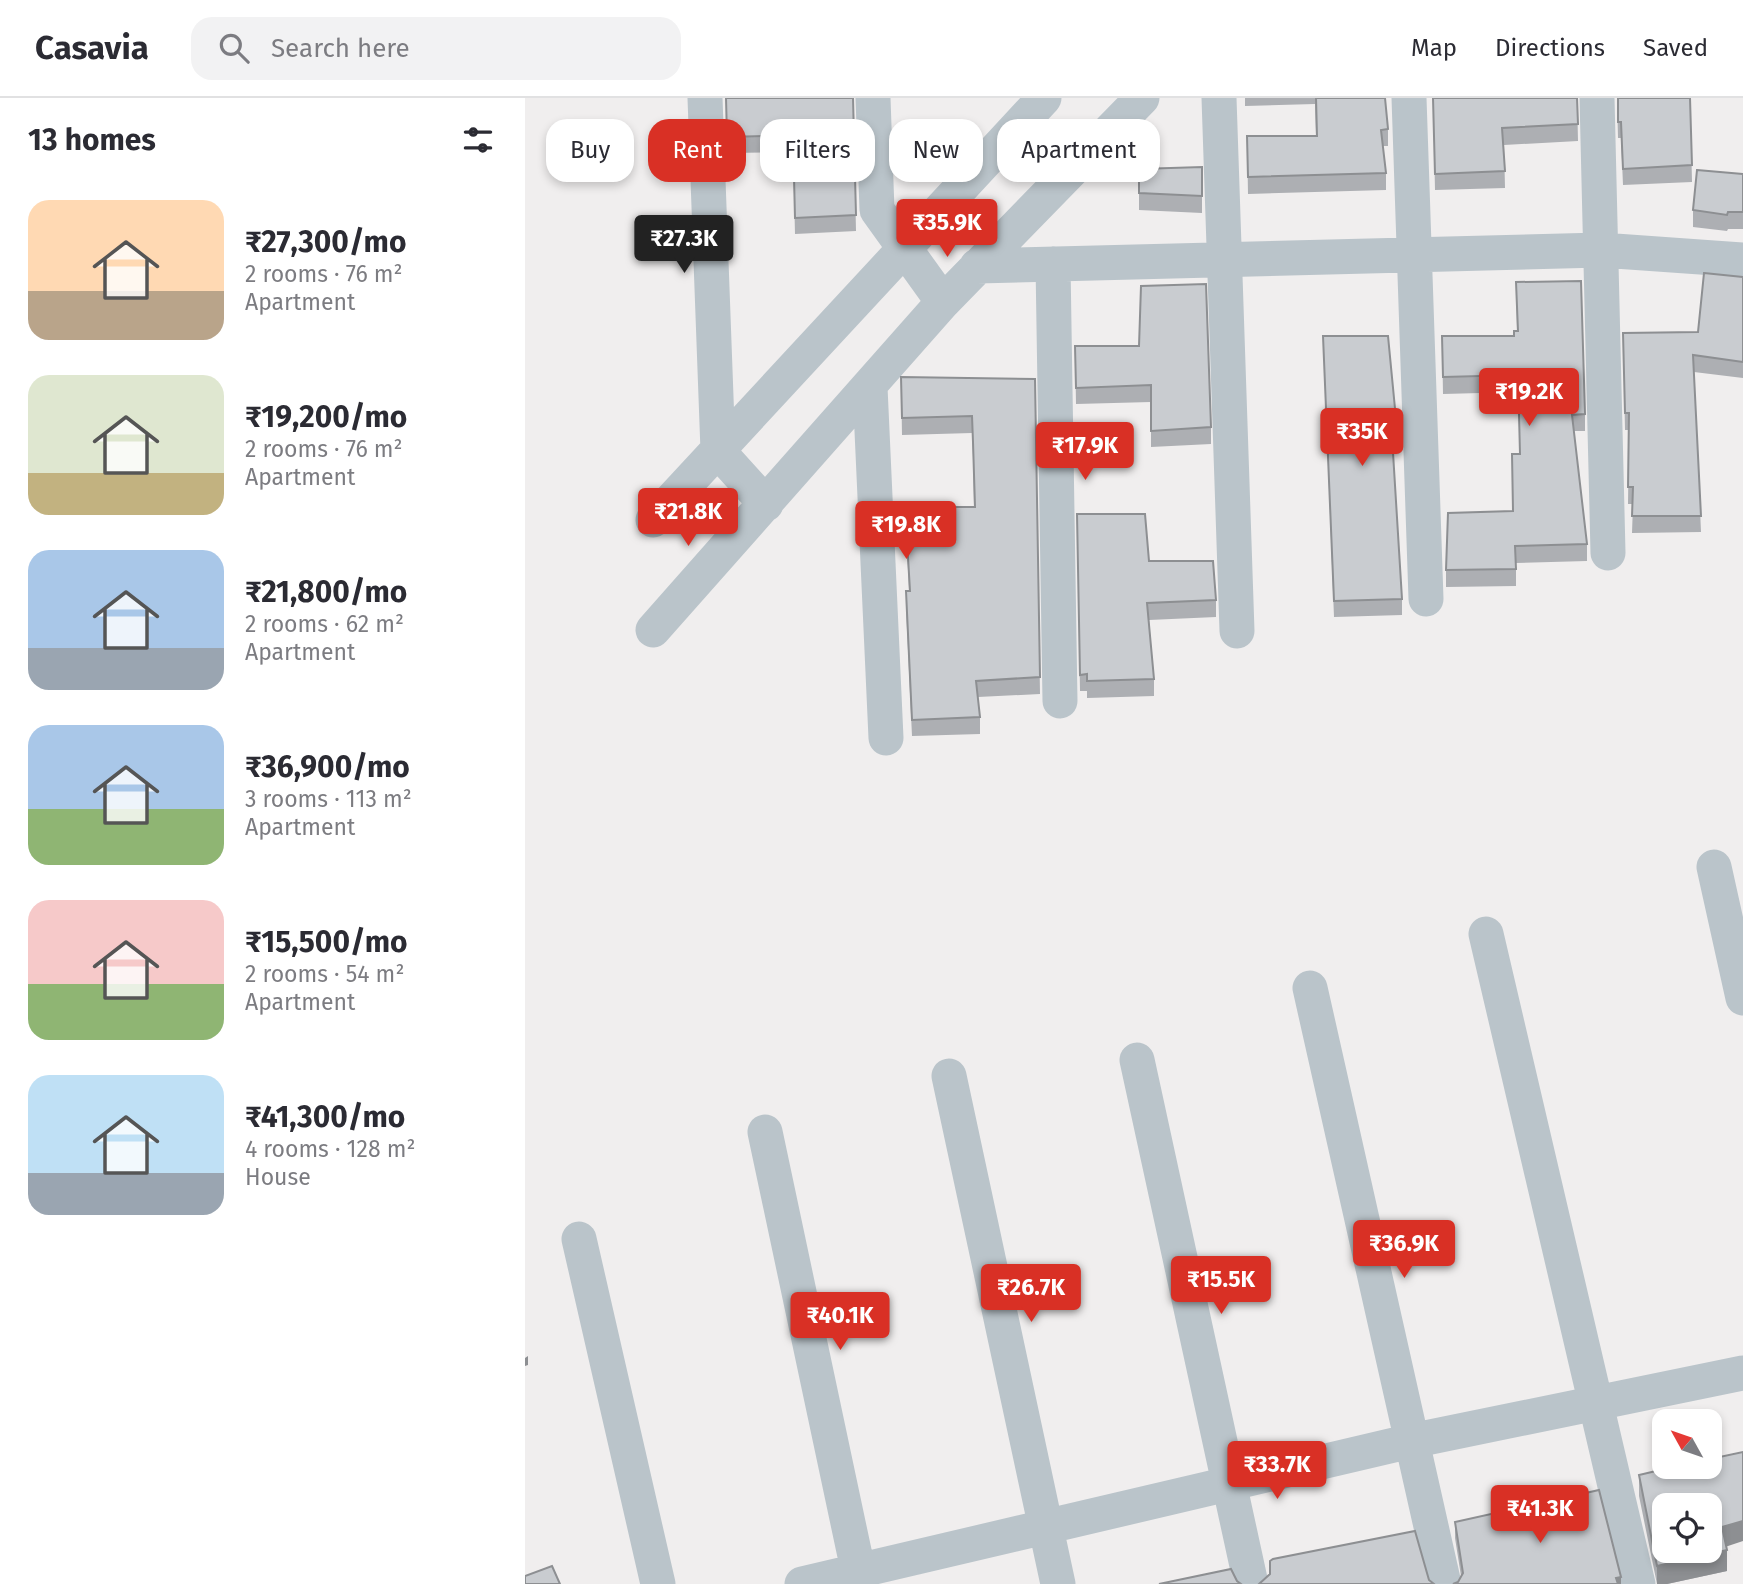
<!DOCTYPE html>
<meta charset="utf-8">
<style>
body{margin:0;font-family:"Fira Sans",sans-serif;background:#f2f2f3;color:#2b2b33;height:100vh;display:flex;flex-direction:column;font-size:26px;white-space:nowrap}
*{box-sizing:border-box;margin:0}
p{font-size:23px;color:#7c7c81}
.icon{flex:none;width:38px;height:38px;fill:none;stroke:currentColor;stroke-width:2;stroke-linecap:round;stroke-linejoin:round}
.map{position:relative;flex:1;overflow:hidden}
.details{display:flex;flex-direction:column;background:#fff;width:525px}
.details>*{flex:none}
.guide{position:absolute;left:21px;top:21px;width:665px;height:63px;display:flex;gap:14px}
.needle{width:46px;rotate:310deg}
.controls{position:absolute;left:1127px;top:1311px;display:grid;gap:14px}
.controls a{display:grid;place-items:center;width:70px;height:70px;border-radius:14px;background:#fff;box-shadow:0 4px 10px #0003;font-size:35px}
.price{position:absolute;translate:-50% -60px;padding:0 16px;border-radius:7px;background:#d93025;color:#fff;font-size:23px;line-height:46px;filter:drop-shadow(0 2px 4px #0008)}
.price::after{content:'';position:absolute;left:50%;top:42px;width:21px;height:16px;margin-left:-10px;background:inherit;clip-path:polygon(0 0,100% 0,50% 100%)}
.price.current{background:#222;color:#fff}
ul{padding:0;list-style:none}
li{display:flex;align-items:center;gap:21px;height:175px;padding:0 28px}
li span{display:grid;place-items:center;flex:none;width:196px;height:140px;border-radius:21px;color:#555}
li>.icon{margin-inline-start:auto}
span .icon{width:84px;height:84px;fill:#fffc;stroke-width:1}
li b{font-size:30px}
h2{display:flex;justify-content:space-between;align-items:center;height:84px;padding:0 28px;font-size:30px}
.chip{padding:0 24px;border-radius:21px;background:#fff;box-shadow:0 4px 10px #0003;font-size:24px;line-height:63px}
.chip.current{background:#d93025;color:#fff}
header{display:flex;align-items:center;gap:42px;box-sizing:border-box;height:98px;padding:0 35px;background:#fff;border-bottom:2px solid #e1e1e2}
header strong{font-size:33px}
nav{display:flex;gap:38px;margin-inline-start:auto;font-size:24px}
.search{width:490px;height:63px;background:#f2f2f3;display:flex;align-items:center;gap:18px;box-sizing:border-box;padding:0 24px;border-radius:21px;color:#7c7c81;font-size:26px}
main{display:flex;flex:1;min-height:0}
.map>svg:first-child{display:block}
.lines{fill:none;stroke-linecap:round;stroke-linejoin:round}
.minor{stroke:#bac4ca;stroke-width:35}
.wall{fill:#adafb3}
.shaded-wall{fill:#8d8f92}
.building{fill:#c9ccd0;stroke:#8d8f92;stroke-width:2;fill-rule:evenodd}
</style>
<header>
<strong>Casavia</strong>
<div class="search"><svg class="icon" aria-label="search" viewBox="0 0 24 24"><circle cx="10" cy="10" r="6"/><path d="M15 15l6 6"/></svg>Search here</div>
<nav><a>Map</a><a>Directions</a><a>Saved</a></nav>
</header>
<main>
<section class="details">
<h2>13 homes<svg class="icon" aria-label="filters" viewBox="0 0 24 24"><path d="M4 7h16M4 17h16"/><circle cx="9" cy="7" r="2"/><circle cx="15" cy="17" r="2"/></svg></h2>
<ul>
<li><span style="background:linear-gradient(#ffd9b3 65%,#b9a48a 0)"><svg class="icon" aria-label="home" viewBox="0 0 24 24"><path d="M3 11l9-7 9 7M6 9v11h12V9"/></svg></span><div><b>₹27,300/mo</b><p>2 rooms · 76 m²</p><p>Apartment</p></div></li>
<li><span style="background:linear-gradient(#dfe7d0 70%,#c2b280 0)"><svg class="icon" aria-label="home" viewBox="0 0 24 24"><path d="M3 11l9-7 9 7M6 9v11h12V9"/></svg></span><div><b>₹19,200/mo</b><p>2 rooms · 76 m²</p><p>Apartment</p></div></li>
<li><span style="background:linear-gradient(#a9c7e8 70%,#9aa5b1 0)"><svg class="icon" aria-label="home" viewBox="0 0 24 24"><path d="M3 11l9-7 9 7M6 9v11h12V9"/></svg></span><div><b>₹21,800/mo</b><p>2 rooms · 62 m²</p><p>Apartment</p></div></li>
<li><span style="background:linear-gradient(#a9c7e8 60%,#8fb573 0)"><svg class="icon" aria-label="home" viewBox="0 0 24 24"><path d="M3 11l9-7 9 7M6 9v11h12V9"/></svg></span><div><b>₹36,900/mo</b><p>3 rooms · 113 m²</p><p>Apartment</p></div></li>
<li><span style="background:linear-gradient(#f6c9c9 60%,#8fb573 0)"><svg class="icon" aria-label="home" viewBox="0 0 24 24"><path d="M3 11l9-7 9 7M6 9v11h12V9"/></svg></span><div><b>₹15,500/mo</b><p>2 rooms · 54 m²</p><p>Apartment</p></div></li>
<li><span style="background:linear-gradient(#bfe0f5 70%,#9aa5b1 0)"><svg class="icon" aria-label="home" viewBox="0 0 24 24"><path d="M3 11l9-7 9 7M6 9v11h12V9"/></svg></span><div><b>₹41,300/mo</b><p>4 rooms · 128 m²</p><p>House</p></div></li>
</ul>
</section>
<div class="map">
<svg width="1218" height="1486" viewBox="0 0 1218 1486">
<rect width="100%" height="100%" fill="#f0eeee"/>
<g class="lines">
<path class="minor" d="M 180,0 L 193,353 L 241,406
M 348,0 L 352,112 L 418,204
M 694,0 L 712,533
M 884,0 L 901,501
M 1072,0 L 1083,455
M 528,166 L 535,603
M 452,168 L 1076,152 L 1218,162
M 345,289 L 361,640
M 128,422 L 519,0
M 128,532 L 418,204 L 617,0
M 1189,769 L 1218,900
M 961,836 L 1113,1486
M 785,890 L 919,1486
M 612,962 L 726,1486
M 424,978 L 533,1486
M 240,1034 L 336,1486
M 54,1141 L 133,1486
M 277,1486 L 886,1343 L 1218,1275"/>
</g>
<path class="wall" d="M 201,0 L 328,0 L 331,133 L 270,136 L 268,54 L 202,55 Z
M 720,0 L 861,0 L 860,4 L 863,31 L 863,48 L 858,48 L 861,75 L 861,92 L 723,96 L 722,38 L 791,38 L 790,6 L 720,8 Z
M 908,0 L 1052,0 L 1053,43 L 979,47 L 980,90 L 910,92 Z
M 1092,0 L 1165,0 L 1167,84 L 1098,87 L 1096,40 L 1093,40 Z
M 677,69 L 677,115 L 614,112 L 614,71 Z
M 1218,76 L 1218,131 L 1203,131 L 1202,133 L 1168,129 L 1168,112 Z
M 1218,179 L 1218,280 L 1169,274 L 1176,434 L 1107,435 L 1108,406 L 1103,406 L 1104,332 L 1100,332 L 1098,235 L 1173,234 Z
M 991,184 L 1060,316 L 1060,333 L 1049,333 L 1062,446 L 1062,463 L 991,465 L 991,488 L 921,489 L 921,472 L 988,413 L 995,356 L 993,294 L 918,296 L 917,238 L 989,238 L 992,233 Z
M 798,238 L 871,321 L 871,338 L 867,338 L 877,501 L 877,517 L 809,519 Z
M 550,248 L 614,248 L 686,329 L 686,346 L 626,349 L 626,304 L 551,306 Z
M 376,279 L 510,281 L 515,596 L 453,599 L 455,619 L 455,636 L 387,638 L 381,510 L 381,493 L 384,493 L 380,409 L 449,409 L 448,360 L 447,335 L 377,337 Z
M 552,416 L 624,463 L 691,502 L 691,519 L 624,522 L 629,581 L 629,598 L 562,600 L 562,593 L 555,593 Z
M 1114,1377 L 1201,1448 L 1202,1473 L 1142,1486 L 1132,1486 L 1114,1398 Z
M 930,1424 L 1096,1486 L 933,1484 L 936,1478 L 930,1440 Z"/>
<path class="shaded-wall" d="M 3,1258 L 3,1267 L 0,1268 L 0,1260 Z
M 1218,1423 L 1218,1443 L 1197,1450 L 1197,1429 Z
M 1202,1452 L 1202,1473 L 1142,1486 L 1132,1486 L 1132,1468 Z
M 1096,1479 L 1096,1486 L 1091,1486 L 1091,1480 Z"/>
<path class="building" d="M 201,0 L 328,0 L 331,117 L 270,120 L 268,37 L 202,39 Z
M 791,0 L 860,0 L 863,31 L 856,32 L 861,75 L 723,79 L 722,38 L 792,38 Z
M 908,0 L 1052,0 L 1053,26 L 977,30 L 980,73 L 910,76 Z
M 1093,0 L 1165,0 L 1167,67 L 1098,71 L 1096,24 L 1093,24 Z
M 677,69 L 677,98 L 614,95 L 614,71 Z
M 1172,72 L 1218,76 L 1218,114 L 1203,114 L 1202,117 L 1168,112 Z
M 1179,175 L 1218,179 L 1218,264 L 1168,257 L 1176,418 L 1107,418 L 1108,389 L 1103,389 L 1104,315 L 1100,315 L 1098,235 L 1173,234 Z
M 1056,183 L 1060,316 L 1047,317 L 1062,446 L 990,448 L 991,471 L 921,472 L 923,415 L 988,413 L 987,356 L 995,356 L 993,277 L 918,279 L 917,238 L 989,238 L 989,233 L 993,233 L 991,184 Z
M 681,186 L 686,329 L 626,333 L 626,287 L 551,290 L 550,248 L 614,248 L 616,188 Z
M 798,238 L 863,238 L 871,321 L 866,322 L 877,501 L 809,503 Z
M 376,279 L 510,281 L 515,579 L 451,583 L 455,619 L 387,622 L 381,493 L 385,493 L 380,409 L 450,409 L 448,344 L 447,318 L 377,320 Z
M 552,416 L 620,416 L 624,463 L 688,463 L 691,502 L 622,505 L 629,581 L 562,583 L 562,576 L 555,577 Z
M 1218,1354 L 1218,1423 L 1197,1429 L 1202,1452 L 1132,1468 L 1114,1377 L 1152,1368 L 1185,1368 L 1185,1361 ZM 1139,1407 L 1185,1407 L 1185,1452 L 1139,1452 Z
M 1074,1392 L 1096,1479 L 1091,1480 L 1093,1486 L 928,1486 L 933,1484 L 938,1475 L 930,1424 Z
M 890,1433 L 904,1482 L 909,1486 L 734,1486 L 745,1476 L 745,1463 L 748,1461 Z
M 27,1468 L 35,1486 L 0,1486 L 0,1478 Z
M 706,1471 L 712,1483 L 716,1486 L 634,1486 Z"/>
</svg>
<div class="controls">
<a><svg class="needle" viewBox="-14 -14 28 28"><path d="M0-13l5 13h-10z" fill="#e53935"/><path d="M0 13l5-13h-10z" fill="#7c7c81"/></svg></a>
<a><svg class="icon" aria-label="locate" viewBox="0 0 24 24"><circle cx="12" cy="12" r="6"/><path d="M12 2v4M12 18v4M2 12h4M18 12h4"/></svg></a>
</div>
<b class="price" style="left:422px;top:161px">₹35.9K</b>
<b class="price current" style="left:159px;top:177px">₹27.3K</b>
<b class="price" style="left:1004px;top:330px">₹19.2K</b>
<b class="price" style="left:837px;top:370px">₹35K</b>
<b class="price" style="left:560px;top:384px">₹17.9K</b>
<b class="price" style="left:163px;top:450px">₹21.8K</b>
<b class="price" style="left:381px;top:463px">₹19.8K</b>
<b class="price" style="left:879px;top:1182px">₹36.9K</b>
<b class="price" style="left:696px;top:1218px">₹15.5K</b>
<b class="price" style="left:506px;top:1226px">₹26.7K</b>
<b class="price" style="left:315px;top:1254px">₹40.1K</b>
<b class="price" style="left:752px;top:1403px">₹33.7K</b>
<b class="price" style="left:1015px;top:1447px">₹41.3K</b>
<div class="guide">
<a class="chip">Buy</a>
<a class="chip current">Rent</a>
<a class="chip">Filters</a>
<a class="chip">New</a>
<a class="chip">Apartment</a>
</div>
</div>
</main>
